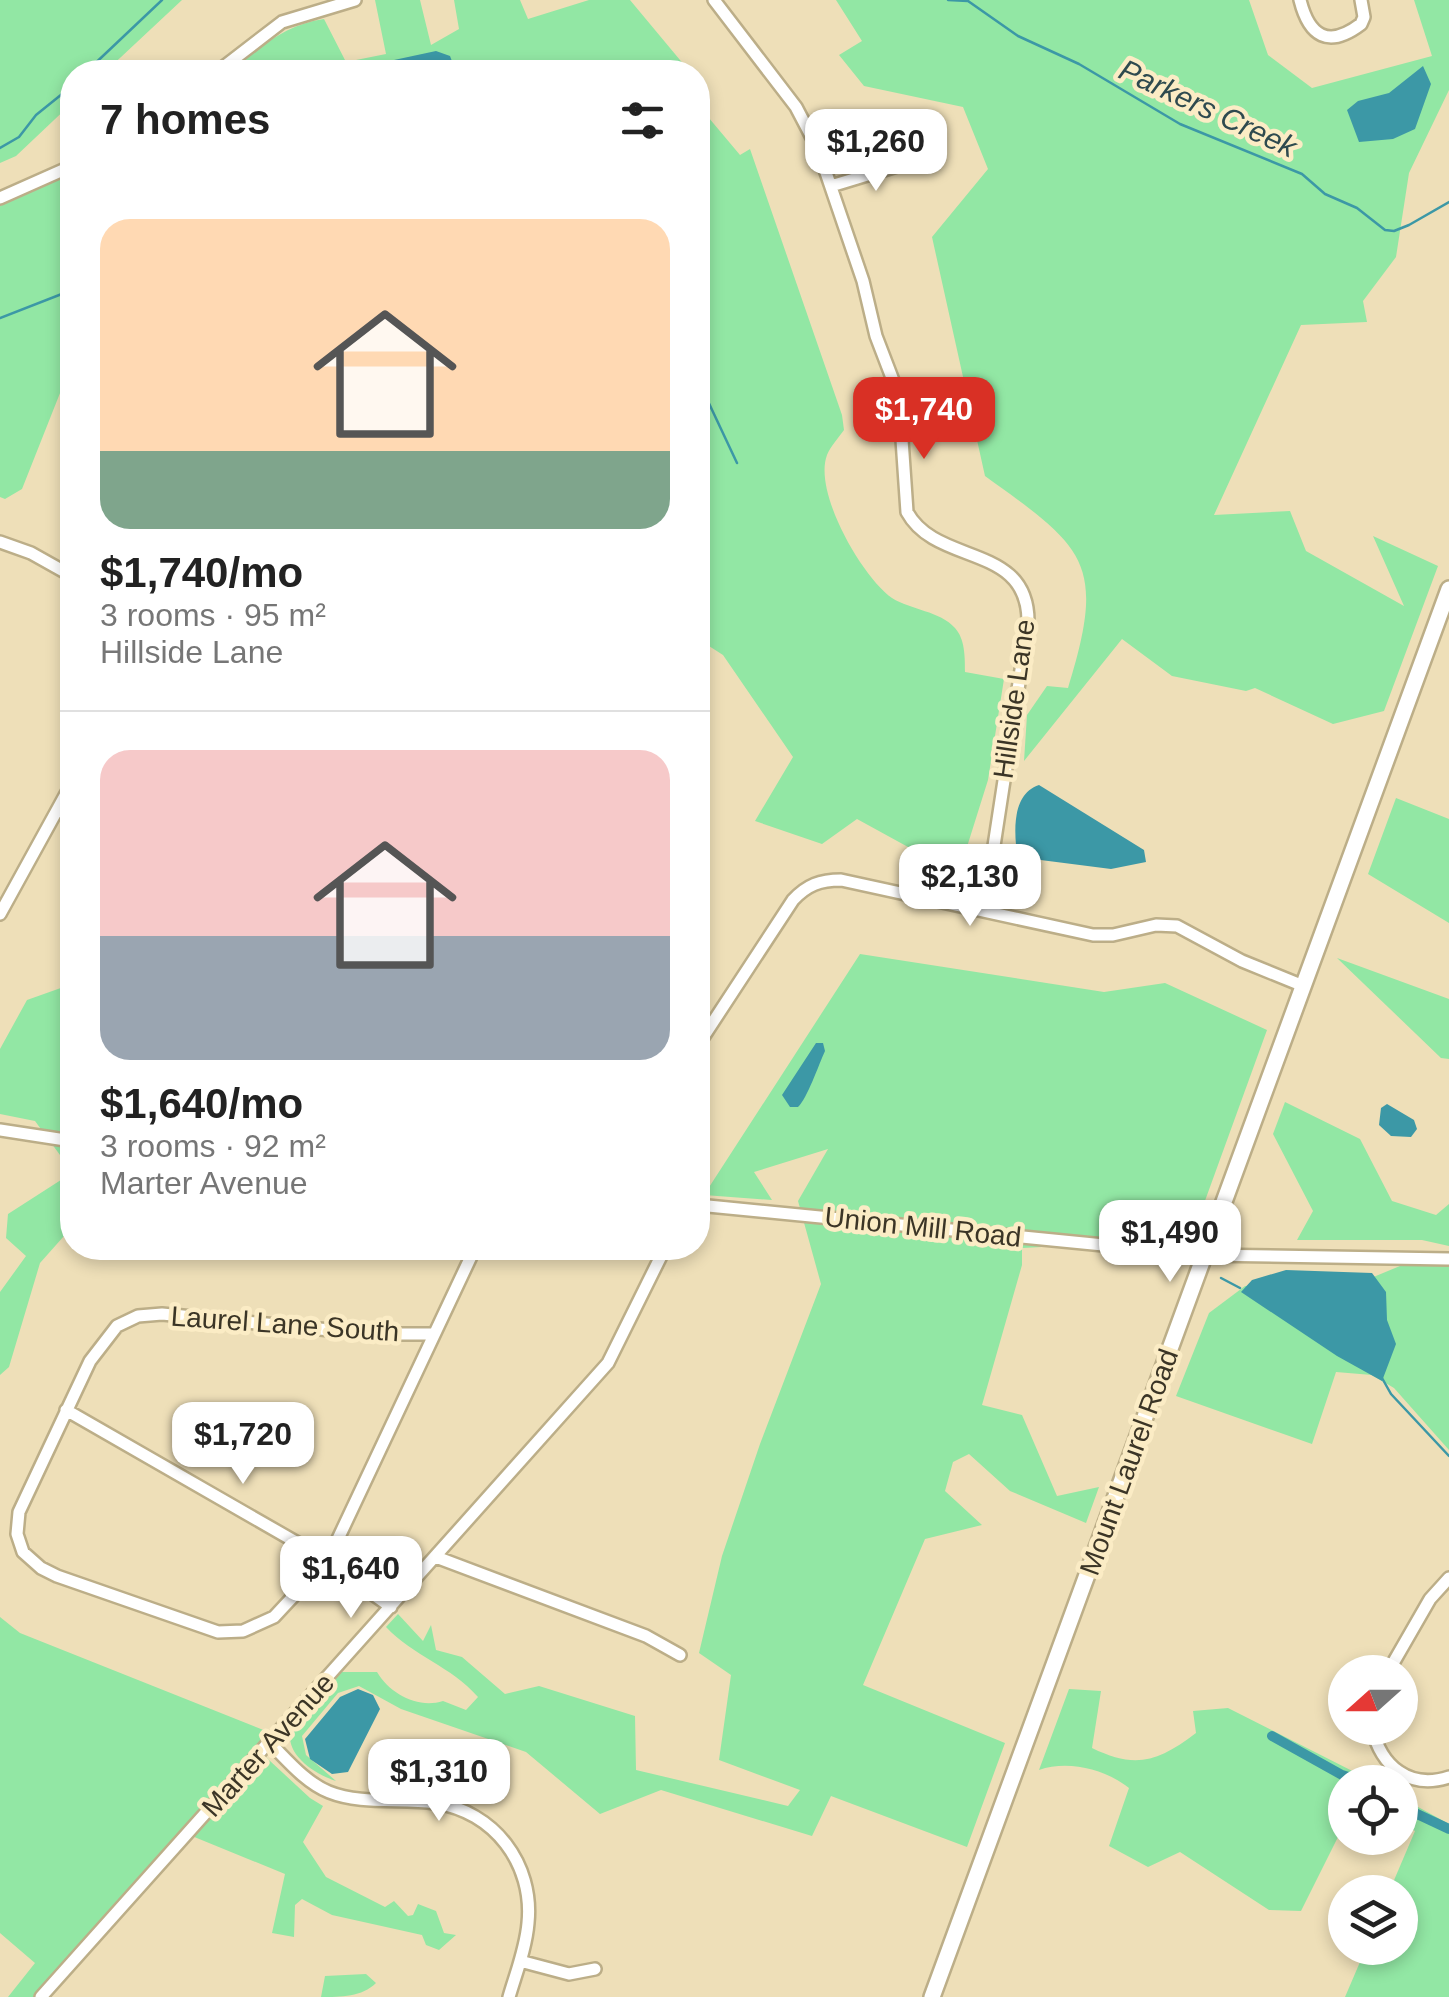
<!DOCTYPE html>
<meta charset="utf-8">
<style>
body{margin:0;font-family:Arial,sans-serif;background:#f2f2f2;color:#222;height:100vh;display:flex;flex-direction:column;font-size:38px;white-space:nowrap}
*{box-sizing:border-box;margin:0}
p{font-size:32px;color:#767676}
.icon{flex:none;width:55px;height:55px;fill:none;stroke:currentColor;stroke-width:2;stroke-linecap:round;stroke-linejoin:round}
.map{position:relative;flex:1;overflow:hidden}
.sheet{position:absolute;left:60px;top:60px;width:650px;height:1200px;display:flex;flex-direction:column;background:#fff;border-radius:40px;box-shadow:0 5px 15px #0003}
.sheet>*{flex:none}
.needle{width:65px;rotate:249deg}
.controls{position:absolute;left:1328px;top:1655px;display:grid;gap:20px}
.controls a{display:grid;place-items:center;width:90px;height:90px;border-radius:50%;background:#fff;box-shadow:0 5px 15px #0003;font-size:50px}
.price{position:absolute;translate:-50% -85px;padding:0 22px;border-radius:20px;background:#fff;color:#222;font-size:32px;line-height:65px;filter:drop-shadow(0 2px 5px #0008)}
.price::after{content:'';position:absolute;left:50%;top:60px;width:30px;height:22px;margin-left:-15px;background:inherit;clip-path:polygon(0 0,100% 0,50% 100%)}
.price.selected{background:#d93025;color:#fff}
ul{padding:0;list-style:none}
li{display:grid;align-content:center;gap:20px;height:530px;padding:0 40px}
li+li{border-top:2px solid #e0e0e0}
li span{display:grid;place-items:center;height:310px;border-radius:30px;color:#555}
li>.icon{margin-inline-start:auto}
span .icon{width:180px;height:180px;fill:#fffc;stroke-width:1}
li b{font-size:42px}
h2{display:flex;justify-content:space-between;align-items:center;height:120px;padding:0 40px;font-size:42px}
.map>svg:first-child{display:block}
.green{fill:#92e7a4}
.water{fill:#3c98a6}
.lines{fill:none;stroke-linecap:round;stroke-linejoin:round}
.stream{stroke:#3c98a6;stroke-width:2.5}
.canal{stroke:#3c98a6;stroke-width:10}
.minor-casing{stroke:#bcae88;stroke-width:16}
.major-casing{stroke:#bcae88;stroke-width:20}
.minor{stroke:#fff;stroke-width:11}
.major{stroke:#fff;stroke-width:15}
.labels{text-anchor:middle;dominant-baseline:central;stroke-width:9;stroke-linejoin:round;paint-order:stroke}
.street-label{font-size:28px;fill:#3b3526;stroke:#fbecc5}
.water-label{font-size:30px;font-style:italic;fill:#2e4a4f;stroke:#fbecc5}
</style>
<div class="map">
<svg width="1449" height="1997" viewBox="0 0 1449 1997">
<rect width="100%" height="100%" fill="#eedfb8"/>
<path class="green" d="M 0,0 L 182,0 L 105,72 L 72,72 L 72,103 L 16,156 L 0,163 Z
M 375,0 L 420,0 L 431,45 L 459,29 L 454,0 L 520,0 L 528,19 L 589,0 L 630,0 L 690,72 L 227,72 C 257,50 285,24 324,19 L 346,62 L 386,54 Z
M 836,0 L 1249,0 L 1268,55 L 1312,88 L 1432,56 L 1414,0 L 1449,0 L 1449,90 L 1409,173 L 1396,257 L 1363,301 L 1367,322 L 1301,325 L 1214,515 L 1290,511 L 1306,551 L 1404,606 L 1373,536 L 1438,566 L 1384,711 L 1333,724 L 1255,688 L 1246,691 L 1172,676 L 1122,639 L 1024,761 L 1027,715 L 1047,686 L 1068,688 C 1107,562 1085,548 985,476 L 932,237 L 988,169 L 963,107 L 864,86 L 839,55 L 862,41 Z
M 698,105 L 740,155 L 750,149 L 842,415 L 844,430 C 839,437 830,447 827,455 C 813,492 862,577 892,598 C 911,610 940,611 955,628 C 965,639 965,657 965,672 L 1004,679 L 988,780 L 966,850 L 919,853 L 857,819 L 822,844 L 755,821 L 793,757 L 723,655 L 698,639 Z
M 72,173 L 72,380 L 64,383 L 22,489 L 5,499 L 0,497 L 0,206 Z
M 1396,798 L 1449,819 L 1449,923 L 1368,874 Z
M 860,954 L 1104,992 L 1165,983 L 1267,1030 L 1202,1209 L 1178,1240 L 1022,1248 L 1022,1265 L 982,1405 L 1022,1415 L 1057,1496 L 1099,1487 L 1086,1523 L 1010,1491 L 969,1454 L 953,1462 L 945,1491 L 982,1525 L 925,1539 L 863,1685 L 1005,1743 L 967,1847 L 831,1796 L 812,1836 L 661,1790 L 600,1814 L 526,1752 L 401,1709 L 359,1686 L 338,1693 L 302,1736 L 306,1755 L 336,1781 C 317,1775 290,1758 290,1737 L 296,1723 L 341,1672 L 377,1672 C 390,1694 418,1709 443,1701 L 466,1710 L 478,1697 C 451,1666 413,1656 386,1627 L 398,1614 L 423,1641 L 431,1625 L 436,1650 L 462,1657 L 505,1694 L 539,1686 L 635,1716 L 636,1770 L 788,1806 L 800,1790 L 719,1760 L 731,1675 L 699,1653 L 722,1556 L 760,1444 L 821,1284 L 798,1201 L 828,1149 L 754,1172 L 772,1200 L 704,1195 Z
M 1337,958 L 1449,999 L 1449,1059 L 1441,1058 Z
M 72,984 L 72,1227 L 40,1263 L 9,1367 L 0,1375 L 0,1292 L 26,1256 L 6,1238 L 8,1214 L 64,1178 L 60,1155 L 35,1121 L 0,1114 L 0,1049 L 27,1000 Z
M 1285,1102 L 1360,1139 L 1392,1201 L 1436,1215 L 1449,1204 L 1449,1246 L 1422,1240 L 1297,1240 L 1313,1211 L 1273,1134 Z
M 1412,1261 L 1449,1265 L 1449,1450 L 1394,1388 L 1372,1375 L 1336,1372 L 1312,1444 L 1176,1396 L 1209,1313 L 1245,1286 L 1359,1283 Z
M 0,1617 L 20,1633 L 271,1733 L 256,1748 L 310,1798 L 323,1806 L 303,1842 L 326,1877 L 385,1907 L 394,1901 L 408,1916 L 413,1915 L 418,1904 L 436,1911 L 444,1933 L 456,1935 L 439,1950 L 426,1945 L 422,1935 L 332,1915 L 302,1899 L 295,1905 L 294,1937 L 272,1933 L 285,1874 L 187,1834 L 39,1997 L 8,1997 L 35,1963 L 0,1933 Z
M 1069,1689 L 1101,1691 L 1092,1748 C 1135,1769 1158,1762 1196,1733 L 1193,1711 L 1228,1708 L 1374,1782 L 1345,1782 L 1345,1823 L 1301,1911 L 1269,1910 L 1180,1852 L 1148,1867 L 1109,1846 L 1129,1788 C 1105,1769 1068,1760 1039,1770 Z
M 1400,1797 L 1449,1824 L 1449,1997 L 1345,1997 L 1366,1948 L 1400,1948 L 1400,1892 L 1389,1892 L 1415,1831 L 1400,1823 Z
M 366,1974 L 376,1983 C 362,1997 341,1997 321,1997 L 325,1976 Z"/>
<path class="water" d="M 436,51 L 450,56 L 456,72 L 389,72 L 394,60 Z
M 1423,66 L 1431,84 L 1415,129 L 1393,139 L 1359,142 L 1347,110 L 1358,101 L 1389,93 Z
M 1039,785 L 1144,850 L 1146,862 L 1111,869 L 1025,858 L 1016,845 C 1014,823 1015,793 1039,785 Z
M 816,1043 L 823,1043 L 825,1051 C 819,1064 807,1099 798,1107 L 790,1107 L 782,1095 Z
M 1387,1104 L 1414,1120 L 1417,1129 L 1411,1137 L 1391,1136 L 1379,1125 L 1381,1108 Z
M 1286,1270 L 1372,1273 L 1386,1292 L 1387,1320 L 1396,1344 L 1382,1381 L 1337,1356 L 1241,1292 L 1252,1280 Z
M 358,1689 L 373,1695 L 380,1709 L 348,1772 L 332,1774 L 310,1759 L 305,1739 L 340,1697 Z"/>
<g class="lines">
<path class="stream" d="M 948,0 L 968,1 L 1018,36 L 1079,64 L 1180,124 L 1302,174 L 1325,194 L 1357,208 L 1385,230 L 1394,231 L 1409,225 L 1449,202
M 86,72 L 162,0
M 0,148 L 19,137 L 36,115 L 72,86
M 0,318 L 72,290
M 698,380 L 737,463
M 1221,1278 L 1240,1288
M 1382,1378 L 1391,1394 L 1449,1456"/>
<path class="canal" d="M 1272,1736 L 1342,1775 L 1365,1782
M 1400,1806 L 1449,1829"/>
<g class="minor-casing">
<path id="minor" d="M 714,0 L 796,107 L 818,149 L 863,281 L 876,336 L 899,396 L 907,512 C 937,567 1030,542 1028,624 L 984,911
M 1300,0 C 1309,36 1328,49 1361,24 L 1364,17 L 1361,0
M 217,72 L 282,22 L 355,0
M 831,186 L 910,162
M 0,198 L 72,166
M 0,542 L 31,553 L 72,576
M 59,809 L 72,819
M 0,914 L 72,783
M 698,1045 L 793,900 C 807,885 820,880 841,880 L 1093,935 L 1113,935 L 1156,925 L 1177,926 L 1242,961 L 1301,985
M 0,1130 L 72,1141
M 698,1205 L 1205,1255 L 1449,1259
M 434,1334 L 372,1334 L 162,1314 L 138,1316 L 117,1326 L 90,1361 L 19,1512 L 17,1534 L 23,1552 L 41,1568 L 57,1576 L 218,1632 L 243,1631 L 274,1617 L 329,1558 L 475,1248
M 66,1410 L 315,1553 L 391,1607
M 436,1557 L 646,1636 L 680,1655
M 1388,1672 L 1430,1599 L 1449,1578
M 1372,1728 C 1381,1766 1409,1790 1449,1777
M 270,1743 C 287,1760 306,1783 329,1792 C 361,1805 401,1798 435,1803 C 494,1811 534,1864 528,1923 C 526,1948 516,1973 509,1997
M 520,1961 L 569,1974 L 595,1969
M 41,1997 L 608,1363 L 665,1248"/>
</g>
<g class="major-casing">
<path id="major" d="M 932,1997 L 1449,589"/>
</g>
<use href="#minor" class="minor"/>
<use href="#major" class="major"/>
</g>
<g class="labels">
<g class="street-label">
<text transform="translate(1014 699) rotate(-82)">Hillside Lane</text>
<text transform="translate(923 1227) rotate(6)">Union Mill Road</text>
<text transform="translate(285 1324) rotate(4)">Laurel Lane South</text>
<text transform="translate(1129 1462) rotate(-70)">Mount Laurel Road</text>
<text transform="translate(268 1745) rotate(-48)">Marter Avenue</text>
</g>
<g class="water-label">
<text transform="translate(1208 108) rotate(25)">Parkers Creek</text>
</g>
</g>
</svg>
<div class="controls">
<a><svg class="needle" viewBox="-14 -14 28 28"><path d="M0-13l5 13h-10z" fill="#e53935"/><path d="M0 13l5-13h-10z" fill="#767676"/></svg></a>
<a><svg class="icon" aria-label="locate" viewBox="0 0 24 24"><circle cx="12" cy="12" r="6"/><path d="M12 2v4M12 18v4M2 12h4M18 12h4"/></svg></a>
<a><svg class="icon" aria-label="layers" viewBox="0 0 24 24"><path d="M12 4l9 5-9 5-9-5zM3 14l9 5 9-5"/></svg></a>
</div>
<b class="price" style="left:876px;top:194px">$1,260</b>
<b class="price selected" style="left:924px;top:462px">$1,740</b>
<b class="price" style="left:970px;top:929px">$2,130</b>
<b class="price" style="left:1170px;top:1285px">$1,490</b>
<b class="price" style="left:243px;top:1487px">$1,720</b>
<b class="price" style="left:351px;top:1621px">$1,640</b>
<b class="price" style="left:439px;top:1824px">$1,310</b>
<section class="sheet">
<h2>7 homes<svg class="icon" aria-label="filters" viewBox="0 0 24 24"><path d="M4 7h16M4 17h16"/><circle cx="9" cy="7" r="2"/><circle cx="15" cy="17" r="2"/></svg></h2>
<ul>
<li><span style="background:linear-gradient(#ffd9b3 75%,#7fa58c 0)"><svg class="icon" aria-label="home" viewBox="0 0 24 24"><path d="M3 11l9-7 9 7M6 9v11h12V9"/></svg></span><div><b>$1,740/mo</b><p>3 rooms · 95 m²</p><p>Hillside Lane</p></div></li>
<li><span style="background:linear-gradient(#f6c9c9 60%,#9aa5b1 0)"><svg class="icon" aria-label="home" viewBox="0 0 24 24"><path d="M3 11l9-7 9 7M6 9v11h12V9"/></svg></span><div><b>$1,640/mo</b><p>3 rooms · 92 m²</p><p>Marter Avenue</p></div></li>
</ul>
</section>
</div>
